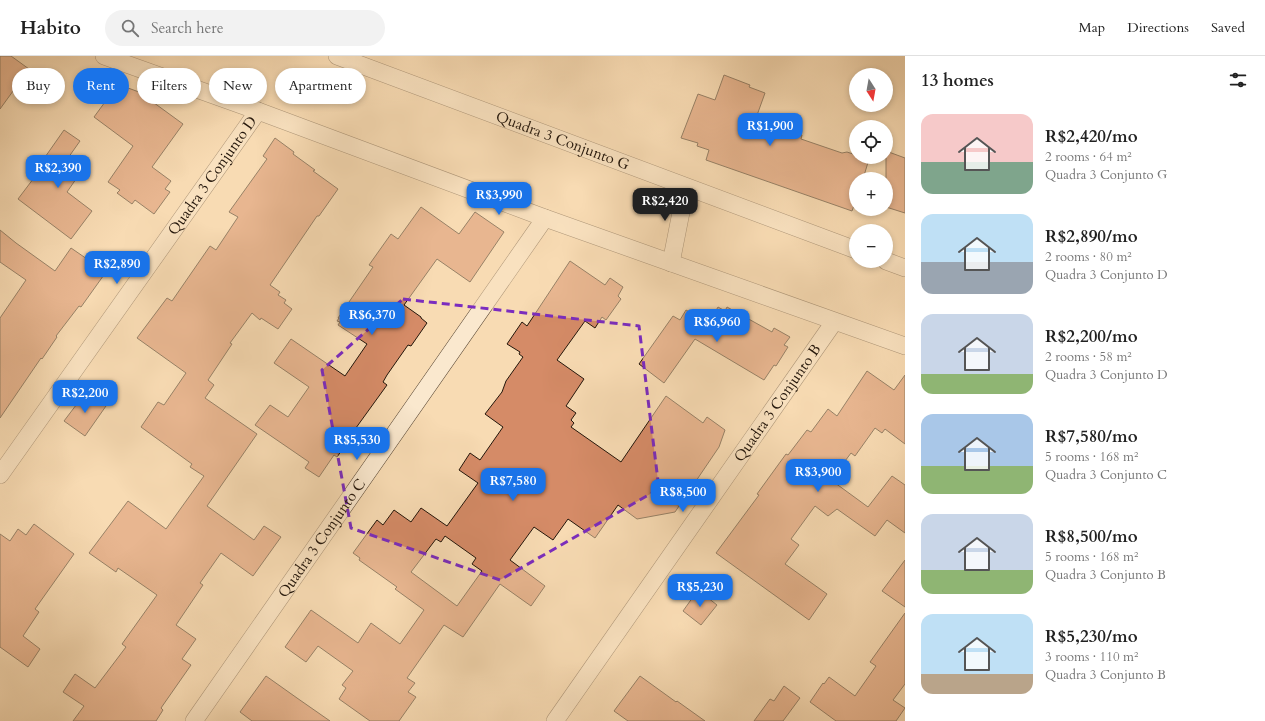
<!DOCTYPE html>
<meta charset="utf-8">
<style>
body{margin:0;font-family:Cardo,serif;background:#f2f2f2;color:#222;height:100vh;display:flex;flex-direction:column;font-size:15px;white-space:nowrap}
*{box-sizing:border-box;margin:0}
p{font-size:13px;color:#767676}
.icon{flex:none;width:22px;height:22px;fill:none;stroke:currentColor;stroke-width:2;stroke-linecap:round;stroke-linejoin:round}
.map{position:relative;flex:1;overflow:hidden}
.side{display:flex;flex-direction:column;background:#fff;width:360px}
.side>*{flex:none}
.top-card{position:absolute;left:12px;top:12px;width:380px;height:36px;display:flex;gap:8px}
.needle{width:26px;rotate:169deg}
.buttons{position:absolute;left:849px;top:12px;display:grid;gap:8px}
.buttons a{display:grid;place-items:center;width:44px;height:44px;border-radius:50%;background:#fff;box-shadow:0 2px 6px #0003;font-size:20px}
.price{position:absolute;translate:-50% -34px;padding:0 9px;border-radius:8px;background:#1a73e8;color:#fff;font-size:13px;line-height:26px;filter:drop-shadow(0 1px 2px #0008)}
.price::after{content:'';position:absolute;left:50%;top:24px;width:12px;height:9px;margin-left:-6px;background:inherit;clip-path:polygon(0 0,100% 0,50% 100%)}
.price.on{background:#222;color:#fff}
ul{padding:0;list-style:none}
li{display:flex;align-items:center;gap:12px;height:100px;padding:0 16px}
li span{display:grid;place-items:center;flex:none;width:112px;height:80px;border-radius:12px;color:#555}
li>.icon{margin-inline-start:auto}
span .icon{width:48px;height:48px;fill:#fffc;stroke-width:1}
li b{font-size:17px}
h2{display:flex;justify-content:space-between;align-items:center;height:48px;padding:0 16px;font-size:17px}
.pill{padding:0 14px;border-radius:18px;background:#fff;box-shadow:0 2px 6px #0003;font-size:14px;line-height:36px}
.pill.on{background:#1a73e8;color:#fff}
header{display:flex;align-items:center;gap:24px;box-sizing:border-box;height:56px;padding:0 20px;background:#fff;border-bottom:1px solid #e0e0e0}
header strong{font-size:19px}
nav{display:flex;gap:22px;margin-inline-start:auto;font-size:14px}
.search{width:280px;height:36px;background:#f2f2f2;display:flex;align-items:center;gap:10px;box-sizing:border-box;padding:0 14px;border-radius:22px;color:#767676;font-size:15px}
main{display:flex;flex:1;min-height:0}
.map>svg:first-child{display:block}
.building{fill:#d58b67;stroke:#23160b;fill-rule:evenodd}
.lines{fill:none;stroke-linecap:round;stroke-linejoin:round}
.street-casing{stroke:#584735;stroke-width:18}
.street{stroke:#fae8ce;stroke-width:17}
.marked{fill:none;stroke:#7b2cbf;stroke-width:3;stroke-dasharray:8 5;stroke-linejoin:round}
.labels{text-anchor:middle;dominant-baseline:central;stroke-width:3.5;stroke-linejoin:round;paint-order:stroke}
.street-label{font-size:15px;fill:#23160b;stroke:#fae8ce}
</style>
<header>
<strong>Habito</strong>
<div class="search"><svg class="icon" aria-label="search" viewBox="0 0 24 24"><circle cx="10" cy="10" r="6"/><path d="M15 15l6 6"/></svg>Search here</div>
<nav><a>Map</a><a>Directions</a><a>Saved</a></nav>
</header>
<main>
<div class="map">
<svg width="905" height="665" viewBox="0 0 905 665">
<rect width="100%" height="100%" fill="#f8dbb3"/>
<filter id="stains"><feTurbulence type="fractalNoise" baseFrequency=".005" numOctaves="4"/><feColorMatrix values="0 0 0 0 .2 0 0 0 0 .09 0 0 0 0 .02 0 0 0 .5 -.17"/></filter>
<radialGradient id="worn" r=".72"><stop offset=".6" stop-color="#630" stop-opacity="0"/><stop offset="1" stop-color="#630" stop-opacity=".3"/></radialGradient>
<path class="building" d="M 0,0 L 11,0 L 29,13 L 0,53 Z
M 724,19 L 750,29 L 749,31 L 765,37 L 756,62 L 802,79 L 801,83 L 842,97 L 847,96 L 856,99 L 856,101 L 862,101 L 869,103 L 863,123 L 856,123 L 856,144 L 852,155 L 706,104 L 709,94 L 697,90 L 698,87 L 681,82 L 698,38 L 715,44 Z
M 120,29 L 147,39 L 146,41 L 183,68 L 152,111 L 171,125 L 165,133 L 170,136 L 154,158 L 135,144 L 132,148 L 117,137 L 120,134 L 108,126 L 133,90 L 94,61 L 116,31 L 118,32 Z
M 64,74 L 80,85 L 68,102 L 83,113 L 67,136 L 92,155 L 71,183 L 18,143 L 46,106 L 43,104 Z
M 275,82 L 294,96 L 293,98 L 315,114 L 313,115 L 338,133 L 319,160 L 317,160 L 270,229 L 280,236 L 278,239 L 286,244 L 284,247 L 292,253 L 278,273 L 261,262 L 260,264 L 252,257 L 230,287 L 232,288 L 208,324 L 214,329 L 205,342 L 257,378 L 207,450 L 254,484 L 264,470 L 281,481 L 253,520 L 221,497 L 200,527 L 203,529 L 176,569 L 196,583 L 182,603 L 191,609 L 161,652 L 163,654 L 156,665 L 73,665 L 84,650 L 63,636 L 75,618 L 95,632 L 126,591 L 122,588 L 157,539 L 118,512 L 116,516 L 89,497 L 128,445 L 166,473 L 204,420 L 190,411 L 192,408 L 141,371 L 158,346 L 164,349 L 186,317 L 137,282 L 167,242 L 172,245 L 210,190 L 216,194 L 238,161 L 229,156 L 267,103 L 263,100 Z
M 886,95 L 905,102 L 905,157 L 886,151 Z
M 421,151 L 459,178 L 475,156 L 504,176 L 470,226 L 437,203 L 404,249 L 421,261 L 421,262 L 427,267 L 411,290 L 408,289 L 387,319 L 383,326 L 387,329 L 353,376 L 354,377 L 337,401 L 334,399 L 319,421 L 305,412 L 309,406 L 255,369 L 270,349 L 288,361 L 309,331 L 274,307 L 291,283 L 345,320 L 367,288 L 338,269 L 340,266 L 337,265 L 339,262 L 338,262 L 373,211 L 369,209 L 391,178 L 398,183 Z
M 0,174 L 16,187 L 55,215 L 71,192 L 106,216 L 81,251 L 79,250 L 56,280 L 57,281 L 42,303 L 41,302 L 0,362 L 0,262 L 26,224 L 0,206 Z
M 570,205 L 605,229 L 610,222 L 623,231 L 618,240 L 621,243 L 606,264 L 602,261 L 595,272 L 585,265 L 557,304 L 584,323 L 566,350 L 576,357 L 571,364 L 574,367 L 571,371 L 621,406 L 666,340 L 703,367 L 707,361 L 725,374 L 719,391 L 675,456 L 637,463 L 618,449 L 595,482 L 568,463 L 553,484 L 534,471 L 510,504 L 545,530 L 531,550 L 500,528 L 463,581 L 444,569 L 407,622 L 415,627 L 408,636 L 416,641 L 399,665 L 370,665 L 339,643 L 346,632 L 342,629 L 353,615 L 318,590 L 306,606 L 285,591 L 311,554 L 358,587 L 371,567 L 400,588 L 424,554 L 395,533 L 397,531 L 359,504 L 360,502 L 353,497 L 377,464 L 383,469 L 394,454 L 411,466 L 421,452 L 447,470 L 478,427 L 459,414 L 470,397 L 480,404 L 503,371 L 485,358 L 502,336 L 506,325 L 523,301 L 519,298 L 520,296 L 507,288 L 522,266 L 527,270 ZM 445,480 L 476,502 L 472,508 L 482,515 L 457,550 L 411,516 L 436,483 L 441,486 Z
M 718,251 L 725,255 L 727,251 L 772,276 L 774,272 L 790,281 L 784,289 L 788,291 L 776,310 L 774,309 L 764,324 L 695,283 L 664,327 L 639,308 L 673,260 L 680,264 L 686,254 L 695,259 L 696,258 L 710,265 Z
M 867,315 L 894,334 L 905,319 L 905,388 L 885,373 L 882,377 L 875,372 L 855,400 L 851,397 L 831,424 L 868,451 L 892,420 L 905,429 L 905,477 L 887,464 L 875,480 L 837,453 L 828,460 L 815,450 L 791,483 L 799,489 L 785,508 L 827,538 L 809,564 L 716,497 L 759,439 L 757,438 L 786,398 L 788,399 L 807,374 L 811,376 L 828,353 L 837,360 Z
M 86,336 L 106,350 L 85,380 L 64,365 Z
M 34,468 L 74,498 L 35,553 L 39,556 L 23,580 L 40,593 L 28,611 L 0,591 L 0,478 L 10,485 L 18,473 L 26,479 Z
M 905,504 L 905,551 L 882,535 Z
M 698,534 L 717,549 L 701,569 L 683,555 Z
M 905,557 L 905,628 L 893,644 L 905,652 L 896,665 L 836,665 L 810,646 L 823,627 L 824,628 L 829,621 L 855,640 L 876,610 L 870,606 Z
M 266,620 L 297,642 L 330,665 L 252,665 L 240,656 Z
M 640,620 L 676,646 L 677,645 L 705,665 L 628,665 L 614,655 Z
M 784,630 L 800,642 L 783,665 L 754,665 L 770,643 L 774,645 Z"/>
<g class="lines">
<g class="street-casing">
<g id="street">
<path d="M 104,0 L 258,55 L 545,162 L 905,290"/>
<path id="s1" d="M 337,0 L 856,194"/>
<path d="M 886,205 L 905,212"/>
<path d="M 671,207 L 686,131"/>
<path id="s2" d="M 0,419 L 258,55"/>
<path id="s3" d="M 194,665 L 545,162"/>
<path id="s4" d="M 555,665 L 834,266"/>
</g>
</g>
<use href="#street" class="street"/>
</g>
<path d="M0 0H905V665H0ZM 403,243 L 639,270 L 659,433 L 500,524 L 351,472 L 322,314 Z" fill="#f8dbb3" fill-opacity=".55" fill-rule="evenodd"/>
<path class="marked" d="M 403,243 L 639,270 L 659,433 L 500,524 L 351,472 L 322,314 Z"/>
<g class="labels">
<g class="street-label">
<text stroke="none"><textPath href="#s1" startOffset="241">Quadra 3 Conjunto G</textPath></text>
<text stroke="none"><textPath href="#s2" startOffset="367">Quadra 3 Conjunto D</textPath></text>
<text stroke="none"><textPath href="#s4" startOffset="388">Quadra 3 Conjunto B</textPath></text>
<text stroke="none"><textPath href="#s3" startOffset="223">Quadra 3 Conjunto C</textPath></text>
</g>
</g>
<rect width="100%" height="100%" filter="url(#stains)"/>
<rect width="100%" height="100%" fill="url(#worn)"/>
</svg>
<div class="buttons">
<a><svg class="needle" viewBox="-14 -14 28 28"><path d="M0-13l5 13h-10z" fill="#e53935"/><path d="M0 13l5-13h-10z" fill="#767676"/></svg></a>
<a><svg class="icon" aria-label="locate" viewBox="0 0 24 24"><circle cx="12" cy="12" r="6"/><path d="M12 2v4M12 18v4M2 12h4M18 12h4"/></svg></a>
<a>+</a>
<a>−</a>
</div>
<b class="price" style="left:770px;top:91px">R$1,900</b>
<b class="price" style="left:58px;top:133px">R$2,390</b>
<b class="price" style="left:499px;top:160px">R$3,990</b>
<b class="price on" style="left:665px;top:166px">R$2,420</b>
<b class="price" style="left:117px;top:229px">R$2,890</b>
<b class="price" style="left:372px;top:280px">R$6,370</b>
<b class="price" style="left:717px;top:287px">R$6,960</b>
<b class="price" style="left:85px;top:358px">R$2,200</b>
<b class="price" style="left:357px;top:405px">R$5,530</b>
<b class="price" style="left:818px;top:437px">R$3,900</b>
<b class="price" style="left:513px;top:446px">R$7,580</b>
<b class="price" style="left:683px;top:457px">R$8,500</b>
<b class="price" style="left:700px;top:552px">R$5,230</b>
<div class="top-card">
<a class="pill">Buy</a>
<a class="pill on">Rent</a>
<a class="pill">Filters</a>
<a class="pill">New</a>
<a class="pill">Apartment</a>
</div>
</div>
<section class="side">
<h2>13 homes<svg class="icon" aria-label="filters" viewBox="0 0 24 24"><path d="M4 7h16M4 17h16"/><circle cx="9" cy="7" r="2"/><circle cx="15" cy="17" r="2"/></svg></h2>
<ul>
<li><span style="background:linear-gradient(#f6c9c9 60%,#7fa58c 0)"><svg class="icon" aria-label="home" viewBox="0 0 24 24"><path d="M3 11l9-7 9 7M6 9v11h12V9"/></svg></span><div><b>R$2,420/mo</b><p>2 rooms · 64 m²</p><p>Quadra 3 Conjunto G</p></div></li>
<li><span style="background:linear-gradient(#bfe0f5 60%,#9aa5b1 0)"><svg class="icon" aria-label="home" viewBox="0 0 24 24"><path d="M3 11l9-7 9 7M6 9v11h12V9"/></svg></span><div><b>R$2,890/mo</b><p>2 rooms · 80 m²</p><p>Quadra 3 Conjunto D</p></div></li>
<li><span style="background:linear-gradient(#c9d6e8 75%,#8fb573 0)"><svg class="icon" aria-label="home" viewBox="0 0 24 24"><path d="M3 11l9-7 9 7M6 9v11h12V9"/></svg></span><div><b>R$2,200/mo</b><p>2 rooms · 58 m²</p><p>Quadra 3 Conjunto D</p></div></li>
<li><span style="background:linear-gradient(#a9c7e8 65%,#8fb573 0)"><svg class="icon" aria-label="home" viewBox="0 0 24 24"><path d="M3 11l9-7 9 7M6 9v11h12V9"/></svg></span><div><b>R$7,580/mo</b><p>5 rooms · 168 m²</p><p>Quadra 3 Conjunto C</p></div></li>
<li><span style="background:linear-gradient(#c9d6e8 70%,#8fb573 0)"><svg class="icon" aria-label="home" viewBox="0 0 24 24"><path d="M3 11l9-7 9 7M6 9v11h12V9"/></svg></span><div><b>R$8,500/mo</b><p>5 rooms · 168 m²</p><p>Quadra 3 Conjunto B</p></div></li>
<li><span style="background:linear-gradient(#bfe0f5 75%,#b9a48a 0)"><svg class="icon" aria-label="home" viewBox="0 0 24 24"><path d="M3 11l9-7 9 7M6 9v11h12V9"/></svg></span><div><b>R$5,230/mo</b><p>3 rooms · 110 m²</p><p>Quadra 3 Conjunto B</p></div></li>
</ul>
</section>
</main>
